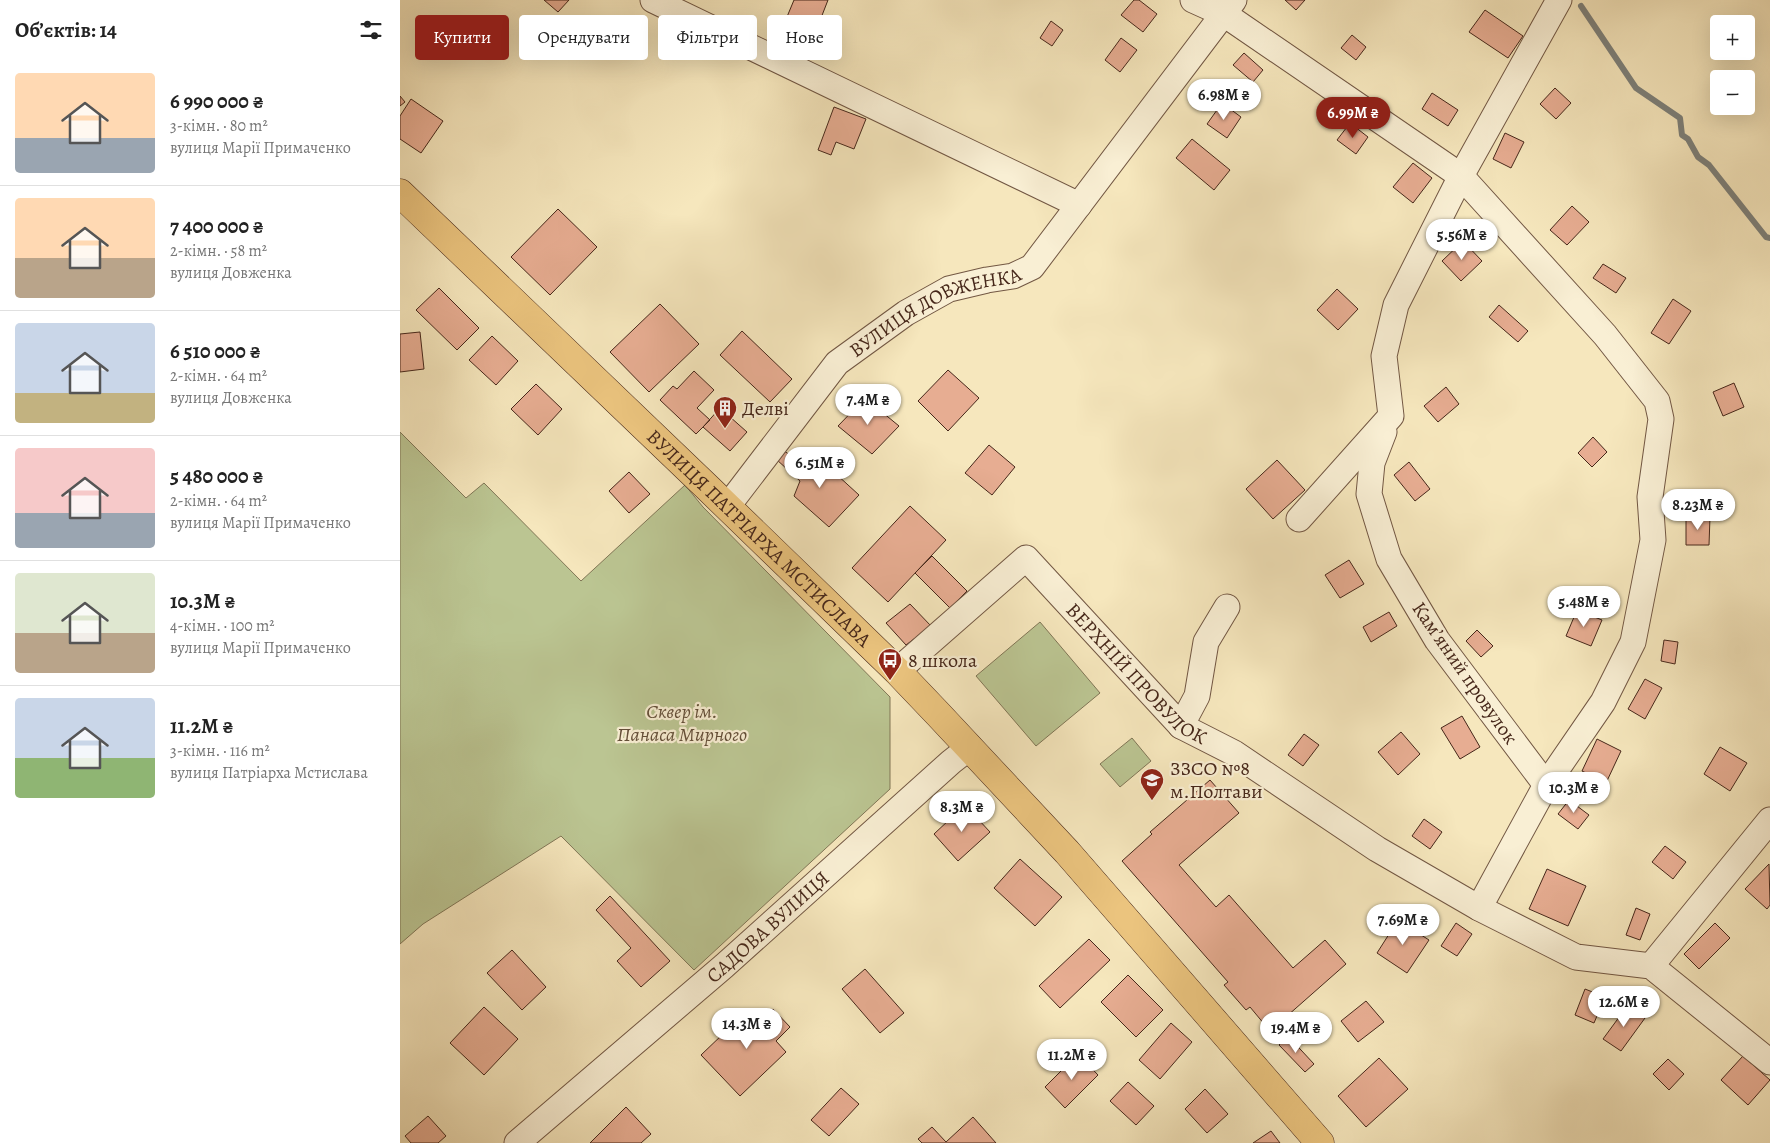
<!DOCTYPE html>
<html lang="uk">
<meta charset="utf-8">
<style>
body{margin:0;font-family:Alegreya,serif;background:#f2f2f2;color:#222;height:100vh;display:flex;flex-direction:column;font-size:19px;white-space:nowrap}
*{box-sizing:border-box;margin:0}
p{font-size:16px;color:#767676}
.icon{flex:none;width:28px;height:28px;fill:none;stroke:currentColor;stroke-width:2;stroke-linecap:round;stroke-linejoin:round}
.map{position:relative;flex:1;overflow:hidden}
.side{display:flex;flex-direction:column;background:#fff;width:400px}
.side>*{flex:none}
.banner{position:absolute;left:15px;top:15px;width:475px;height:45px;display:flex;gap:10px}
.controls{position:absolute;left:1310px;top:15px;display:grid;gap:10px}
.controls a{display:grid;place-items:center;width:45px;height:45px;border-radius:5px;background:#fff;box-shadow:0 5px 20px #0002;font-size:25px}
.price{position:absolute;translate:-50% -42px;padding:0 11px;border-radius:18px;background:#fff;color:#222;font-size:16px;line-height:32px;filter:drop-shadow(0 1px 2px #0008)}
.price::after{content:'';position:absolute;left:50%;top:30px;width:15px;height:11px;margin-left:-8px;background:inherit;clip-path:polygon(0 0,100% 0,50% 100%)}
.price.active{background:#8f2418;color:#fff}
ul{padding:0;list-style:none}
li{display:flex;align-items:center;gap:15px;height:125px;padding:0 15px}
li+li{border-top:1px solid #e0e0e0}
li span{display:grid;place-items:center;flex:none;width:140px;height:100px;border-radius:5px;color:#555}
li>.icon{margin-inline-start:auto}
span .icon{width:60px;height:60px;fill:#fffc;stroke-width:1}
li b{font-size:21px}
h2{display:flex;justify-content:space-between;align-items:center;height:60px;padding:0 15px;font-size:21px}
.pill{padding:0 18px;border-radius:5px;background:#fff;box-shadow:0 5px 20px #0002;font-size:18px;line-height:45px}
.pill.active{background:#8f2418;color:#fff}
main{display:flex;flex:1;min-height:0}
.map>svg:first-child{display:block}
.green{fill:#bbc592;stroke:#807656}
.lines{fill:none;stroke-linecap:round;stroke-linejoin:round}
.stream{stroke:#7d817b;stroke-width:6}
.building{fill:#e7ad92;stroke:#46271a}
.minor-casing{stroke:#725743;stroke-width:27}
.major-casing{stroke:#46271a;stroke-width:29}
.minor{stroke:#f9efd4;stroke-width:25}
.major{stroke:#ebc47e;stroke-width:28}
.labels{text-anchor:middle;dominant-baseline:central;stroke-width:4.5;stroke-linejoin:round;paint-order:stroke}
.street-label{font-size:20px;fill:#46271a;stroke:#f9efd4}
.poi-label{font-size:20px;fill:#46271a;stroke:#f9efd4;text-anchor:start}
.park-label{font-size:20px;font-style:italic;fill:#634e38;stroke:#f9efd4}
</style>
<main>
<section class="side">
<h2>Об’єктів: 14<svg class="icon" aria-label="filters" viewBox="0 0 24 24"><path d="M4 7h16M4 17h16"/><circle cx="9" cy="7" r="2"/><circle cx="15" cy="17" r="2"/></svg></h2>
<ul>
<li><span style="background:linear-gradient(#ffd9b3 65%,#9aa5b1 0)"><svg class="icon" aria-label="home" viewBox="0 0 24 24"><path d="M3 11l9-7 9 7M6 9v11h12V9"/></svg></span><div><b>6 990 000 ₴</b><p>3-кімн. · 80 m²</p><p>вулиця Марії Примаченко</p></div></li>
<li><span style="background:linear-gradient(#ffd9b3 60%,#b9a48a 0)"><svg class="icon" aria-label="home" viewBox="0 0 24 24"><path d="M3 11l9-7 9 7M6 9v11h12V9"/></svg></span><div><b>7 400 000 ₴</b><p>2-кімн. · 58 m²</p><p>вулиця Довженка</p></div></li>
<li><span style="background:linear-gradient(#c9d6e8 70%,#c2b280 0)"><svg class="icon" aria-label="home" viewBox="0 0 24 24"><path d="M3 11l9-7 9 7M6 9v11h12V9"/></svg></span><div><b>6 510 000 ₴</b><p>2-кімн. · 64 m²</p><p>вулиця Довженка</p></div></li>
<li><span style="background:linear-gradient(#f6c9c9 65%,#9aa5b1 0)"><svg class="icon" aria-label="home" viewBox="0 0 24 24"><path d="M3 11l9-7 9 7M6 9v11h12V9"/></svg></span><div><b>5 480 000 ₴</b><p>2-кімн. · 64 m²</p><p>вулиця Марії Примаченко</p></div></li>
<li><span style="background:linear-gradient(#dfe7d0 60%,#b9a48a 0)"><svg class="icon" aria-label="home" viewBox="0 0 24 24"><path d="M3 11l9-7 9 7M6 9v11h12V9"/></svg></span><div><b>10.3M ₴</b><p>4-кімн. · 100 m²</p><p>вулиця Марії Примаченко</p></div></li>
<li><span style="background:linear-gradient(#c9d6e8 60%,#8fb573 0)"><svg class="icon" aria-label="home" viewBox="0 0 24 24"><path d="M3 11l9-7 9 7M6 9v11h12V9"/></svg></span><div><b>11.2M ₴</b><p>3-кімн. · 116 m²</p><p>вулиця Патріарха Мстислава</p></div></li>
</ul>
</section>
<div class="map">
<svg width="1370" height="1143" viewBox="0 0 1370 1143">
<rect width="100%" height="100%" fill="#f6e7bd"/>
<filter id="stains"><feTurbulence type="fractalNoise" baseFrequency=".004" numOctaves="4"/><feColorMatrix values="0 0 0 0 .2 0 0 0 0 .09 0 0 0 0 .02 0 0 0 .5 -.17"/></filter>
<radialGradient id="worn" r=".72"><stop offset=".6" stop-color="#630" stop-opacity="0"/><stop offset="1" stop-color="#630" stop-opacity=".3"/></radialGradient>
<path class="green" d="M 0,432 L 66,498 L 84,483 L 181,581 L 285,485 L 303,507 L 490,697 L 490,789 L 294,970 L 161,836 L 23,924 L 0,944 Z
M 640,622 L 700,693 L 636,746 L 576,676 Z
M 732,738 L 751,761 L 720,787 L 700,764 Z"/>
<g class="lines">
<path class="stream" d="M 1181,6 L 1236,88 L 1280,118 L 1282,135 L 1288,139 L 1298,157 L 1309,165 L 1366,237 L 1370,238"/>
</g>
<path class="building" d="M 144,0 L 169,0 L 158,12 Z
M 394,0 L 428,0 L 414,36 L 384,24 Z
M 734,0 L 739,0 L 757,14 L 743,32 L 721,15 Z
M 885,0 L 905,0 L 896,10 Z
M 1085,10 L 1123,36 L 1108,58 L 1069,32 Z
M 651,21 L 663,30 L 652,46 L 640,38 Z
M 952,35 L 966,47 L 956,60 L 941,48 Z
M 721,38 L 737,50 L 720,72 L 705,60 Z
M 844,53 L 863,70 L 853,82 L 833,65 Z
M 1155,88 L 1171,103 L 1156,119 L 1140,104 Z
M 1032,93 L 1058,110 L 1048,126 L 1022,109 Z
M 0,96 L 5,102 L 0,106 Z
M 11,99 L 43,121 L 21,153 L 0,139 L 0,116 Z
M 822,103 L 841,117 L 827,138 L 807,124 Z
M 434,107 L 466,119 L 454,149 L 436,142 L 431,155 L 418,150 Z
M 950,123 L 968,137 L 956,154 L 937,140 Z
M 1105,133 L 1124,142 L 1111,168 L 1093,159 Z
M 792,139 L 830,170 L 814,190 L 776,158 Z
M 1013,163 L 1032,178 L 1013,203 L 993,187 Z
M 1172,206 L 1189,222 L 1167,245 L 1150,230 Z
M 158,209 L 197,247 L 150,295 L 111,257 Z
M 1063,241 L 1082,261 L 1061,281 L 1042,261 Z
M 1203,264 L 1226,278 L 1216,293 L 1193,278 Z
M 39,288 L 79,328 L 57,350 L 16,310 Z
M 937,289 L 958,309 L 938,330 L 917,310 Z
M 1273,299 L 1291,311 L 1269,344 L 1251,333 Z
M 260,304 L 299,344 L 249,392 L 210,352 Z
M 1099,305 L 1128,331 L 1118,342 L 1089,317 Z
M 342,331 L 392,379 L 370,402 L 320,355 Z
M 20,332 L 24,369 L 0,372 L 0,334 Z
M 92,336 L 118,361 L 96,385 L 69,360 Z
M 548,370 L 579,398 L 548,431 L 518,401 Z
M 294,371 L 314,390 L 297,408 L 310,420 L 296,434 L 260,400 L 273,386 L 277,389 Z
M 1334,383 L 1344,407 L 1323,416 L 1313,392 Z
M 136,384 L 162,409 L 138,435 L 111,409 Z
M 1046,387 L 1059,404 L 1038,422 L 1024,406 Z
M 465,398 L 499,426 L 472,454 L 438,426 Z
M 320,408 L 347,432 L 330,451 L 303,427 Z
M 1193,437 L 1207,452 L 1192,467 L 1178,453 Z
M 589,445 L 615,467 L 592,495 L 565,473 Z
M 383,450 L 410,470 L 424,463 L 459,495 L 429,527 L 394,496 L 400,481 L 376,459 Z
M 877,460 L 905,490 L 873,519 L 846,489 Z
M 1009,462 L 1030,489 L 1015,501 L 994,475 Z
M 229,472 L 250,494 L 229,513 L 209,491 Z
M 510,506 L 546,540 L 488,602 L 452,568 Z
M 1286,516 L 1310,517 L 1309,545 L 1286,545 Z
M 532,556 L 567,591 L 550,608 L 515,573 Z
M 949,560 L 964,584 L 940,598 L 925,575 Z
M 510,604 L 531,626 L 506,645 L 486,623 Z
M 1177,610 L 1202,620 L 1191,646 L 1166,636 Z
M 989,612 L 997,626 L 971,642 L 963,627 Z
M 1077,630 L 1093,646 L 1081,657 L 1066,641 Z
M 1264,640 L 1278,642 L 1275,664 L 1261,661 Z
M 1245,679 L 1262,688 L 1245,719 L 1228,709 Z
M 1062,716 L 1080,747 L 1060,759 L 1041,728 Z
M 1001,732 L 1020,754 L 998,775 L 978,752 Z
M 904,734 L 919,745 L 903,766 L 888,755 Z
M 1197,739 L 1221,751 L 1206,783 L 1182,771 Z
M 1320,747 L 1347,763 L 1330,791 L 1304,774 Z
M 810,780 L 839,813 L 779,865 L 816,907 L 829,895 L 893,968 L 925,940 L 946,964 L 870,1031 L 850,1007 L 846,1010 L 824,985 L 828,982 L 722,861 L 752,834 L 750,832 Z
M 1169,800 L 1189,815 L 1178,829 L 1158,814 Z
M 565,805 L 590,832 L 558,861 L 534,834 Z
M 1024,819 L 1042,832 L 1030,849 L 1012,836 Z
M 1265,846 L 1286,862 L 1273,879 L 1252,862 Z
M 620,859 L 662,897 L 635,926 L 594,888 Z
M 1369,864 L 1370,905 L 1367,909 L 1345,889 Z
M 1147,869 L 1186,886 L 1168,926 L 1129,909 Z
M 210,896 L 270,961 L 241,987 L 217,961 L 231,948 L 196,910 Z
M 1236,908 L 1250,914 L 1240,940 L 1226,935 Z
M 998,920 L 1029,940 L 1007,973 L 977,953 Z
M 1056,923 L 1072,934 L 1057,956 L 1041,946 Z
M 1315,923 L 1330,938 L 1299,969 L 1284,954 Z
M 689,939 L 710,960 L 660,1008 L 639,986 Z
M 112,950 L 146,987 L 122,1010 L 87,973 Z
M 465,969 L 504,1013 L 480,1033 L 442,989 Z
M 728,975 L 763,1010 L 736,1037 L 701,1002 Z
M 1185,989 L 1205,997 L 1194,1023 L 1175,1015 Z
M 966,1001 L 984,1022 L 958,1042 L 941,1021 Z
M 1228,1005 L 1245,1018 L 1221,1051 L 1203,1039 Z
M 84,1007 L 118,1039 L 84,1075 L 50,1043 Z
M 373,1009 L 390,1027 L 376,1041 L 386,1052 L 340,1096 L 301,1055 L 347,1011 L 358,1023 Z
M 771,1023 L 792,1042 L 760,1079 L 739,1060 Z
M 888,1036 L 914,1064 L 905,1072 L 879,1045 Z
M 678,1054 L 698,1075 L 665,1108 L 645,1087 Z
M 1343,1056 L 1370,1080 L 1348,1105 L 1321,1080 Z
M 979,1058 L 1008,1089 L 966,1127 L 938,1096 Z
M 1268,1059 L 1284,1074 L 1269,1090 L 1253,1074 Z
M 728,1082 L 754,1106 L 736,1125 L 710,1101 Z
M 441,1088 L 459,1104 L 429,1136 L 411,1120 Z
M 805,1089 L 828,1114 L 807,1133 L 785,1109 Z
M 226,1107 L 251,1134 L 241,1143 L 190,1143 Z
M 28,1116 L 46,1136 L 38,1143 L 11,1143 L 5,1136 Z
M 573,1117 L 596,1143 L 522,1143 L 518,1139 L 532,1127 L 546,1142 Z
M 871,1131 L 880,1143 L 853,1143 Z"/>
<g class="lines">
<g class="minor-casing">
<g id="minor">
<path d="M 253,0 L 679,205"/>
<path d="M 793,0 L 824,14 L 1061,176 L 1205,335 L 1257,401 L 1261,419 L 1250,497 L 1253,540 L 1233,642 L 1203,702 L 1146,785 L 1079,908"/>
<path d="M 984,432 L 972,463 L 969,494 L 989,559 L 1037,640 L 1146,785"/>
<path id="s1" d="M 327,507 L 437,363 L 506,313 L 549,289 L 587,280 L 613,276 L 632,267 L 834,0"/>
<path d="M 899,519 L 991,416 L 984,356 L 996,305 L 1061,176 L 1159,0"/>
<path id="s2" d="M 497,671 L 626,558 L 781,726 L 834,753 L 977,849 L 1079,908 L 1176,957 L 1251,966 L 1370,1062"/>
<path d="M 781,726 L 797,696 L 806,642 L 827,607"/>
<path d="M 1251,966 L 1370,820"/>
<path id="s3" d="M 117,1143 L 324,966 L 551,762 L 570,747"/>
</g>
</g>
<g class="major-casing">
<g id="major">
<path id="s4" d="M 0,193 L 309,489 L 497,671 L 538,714 L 667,852 L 920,1143"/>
</g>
</g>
<use href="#minor" class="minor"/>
<use href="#major" class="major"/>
</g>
<defs>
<g id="building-pin" transform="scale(1.25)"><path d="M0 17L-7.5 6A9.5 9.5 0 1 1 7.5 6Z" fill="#8f2418" stroke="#f9efd4"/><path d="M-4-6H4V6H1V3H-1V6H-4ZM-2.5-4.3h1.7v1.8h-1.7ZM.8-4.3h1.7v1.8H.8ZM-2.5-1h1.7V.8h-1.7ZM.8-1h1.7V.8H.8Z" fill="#fff"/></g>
<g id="bus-pin" transform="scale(1.25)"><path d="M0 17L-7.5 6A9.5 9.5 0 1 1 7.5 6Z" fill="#8f2418" stroke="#f9efd4"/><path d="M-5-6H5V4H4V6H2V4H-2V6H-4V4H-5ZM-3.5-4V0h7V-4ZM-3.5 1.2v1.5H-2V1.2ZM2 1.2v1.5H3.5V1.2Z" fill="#fff"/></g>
<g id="school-pin" transform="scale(1.25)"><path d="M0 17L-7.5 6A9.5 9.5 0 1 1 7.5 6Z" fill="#8f2418" stroke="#f9efd4"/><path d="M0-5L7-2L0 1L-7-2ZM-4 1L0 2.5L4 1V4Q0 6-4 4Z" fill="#fff"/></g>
</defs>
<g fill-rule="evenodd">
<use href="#building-pin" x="325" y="408"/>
<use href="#bus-pin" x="490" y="660"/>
<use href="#school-pin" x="752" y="780"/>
</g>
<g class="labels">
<g class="street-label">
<text stroke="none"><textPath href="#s1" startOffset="294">ВУЛИЦЯ ДОВЖЕНКА</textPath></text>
<text stroke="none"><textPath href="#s4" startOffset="498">ВУЛИЦЯ ПАТРІАРХА МСТИСЛАВА</textPath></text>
<text stroke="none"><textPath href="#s2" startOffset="332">ВЕРХНІЙ ПРОВУЛОК</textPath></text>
<text transform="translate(1065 673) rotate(55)">Камʼяний провулок</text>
<text stroke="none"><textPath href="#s3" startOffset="331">САДОВА ВУЛИЦЯ</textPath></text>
</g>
<g class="poi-label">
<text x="342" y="408">Делві</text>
<text x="508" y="660">8 школа</text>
<text x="770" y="768">ЗЗСО №8<tspan x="770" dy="23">м.Полтави</tspan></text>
</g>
<g class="park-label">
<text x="282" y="711">Сквер ім.<tspan x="282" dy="23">Панаса Мирного</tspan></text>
</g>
</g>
<rect width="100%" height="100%" filter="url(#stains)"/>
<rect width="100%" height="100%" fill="url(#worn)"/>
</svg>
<div class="controls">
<a>+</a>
<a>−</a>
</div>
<b class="price" style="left:824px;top:121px">6.98M ₴</b>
<b class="price active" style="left:953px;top:139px">6.99M ₴</b>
<b class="price" style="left:1062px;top:261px">5.56M ₴</b>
<b class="price" style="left:468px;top:426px">7.4M ₴</b>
<b class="price" style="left:420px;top:489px">6.51M ₴</b>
<b class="price" style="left:1298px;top:531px">8.23M ₴</b>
<b class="price" style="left:1184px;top:628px">5.48M ₴</b>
<b class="price" style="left:1174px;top:814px">10.3M ₴</b>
<b class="price" style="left:562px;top:833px">8.3M ₴</b>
<b class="price" style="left:1003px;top:946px">7.69M ₴</b>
<b class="price" style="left:1224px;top:1028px">12.6M ₴</b>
<b class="price" style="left:347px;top:1050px">14.3M ₴</b>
<b class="price" style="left:896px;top:1054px">19.4M ₴</b>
<b class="price" style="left:672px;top:1081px">11.2M ₴</b>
<div class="banner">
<a class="pill active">Купити</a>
<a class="pill">Орендувати</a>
<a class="pill">Фільтри</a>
<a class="pill">Нове</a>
</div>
</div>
</main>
